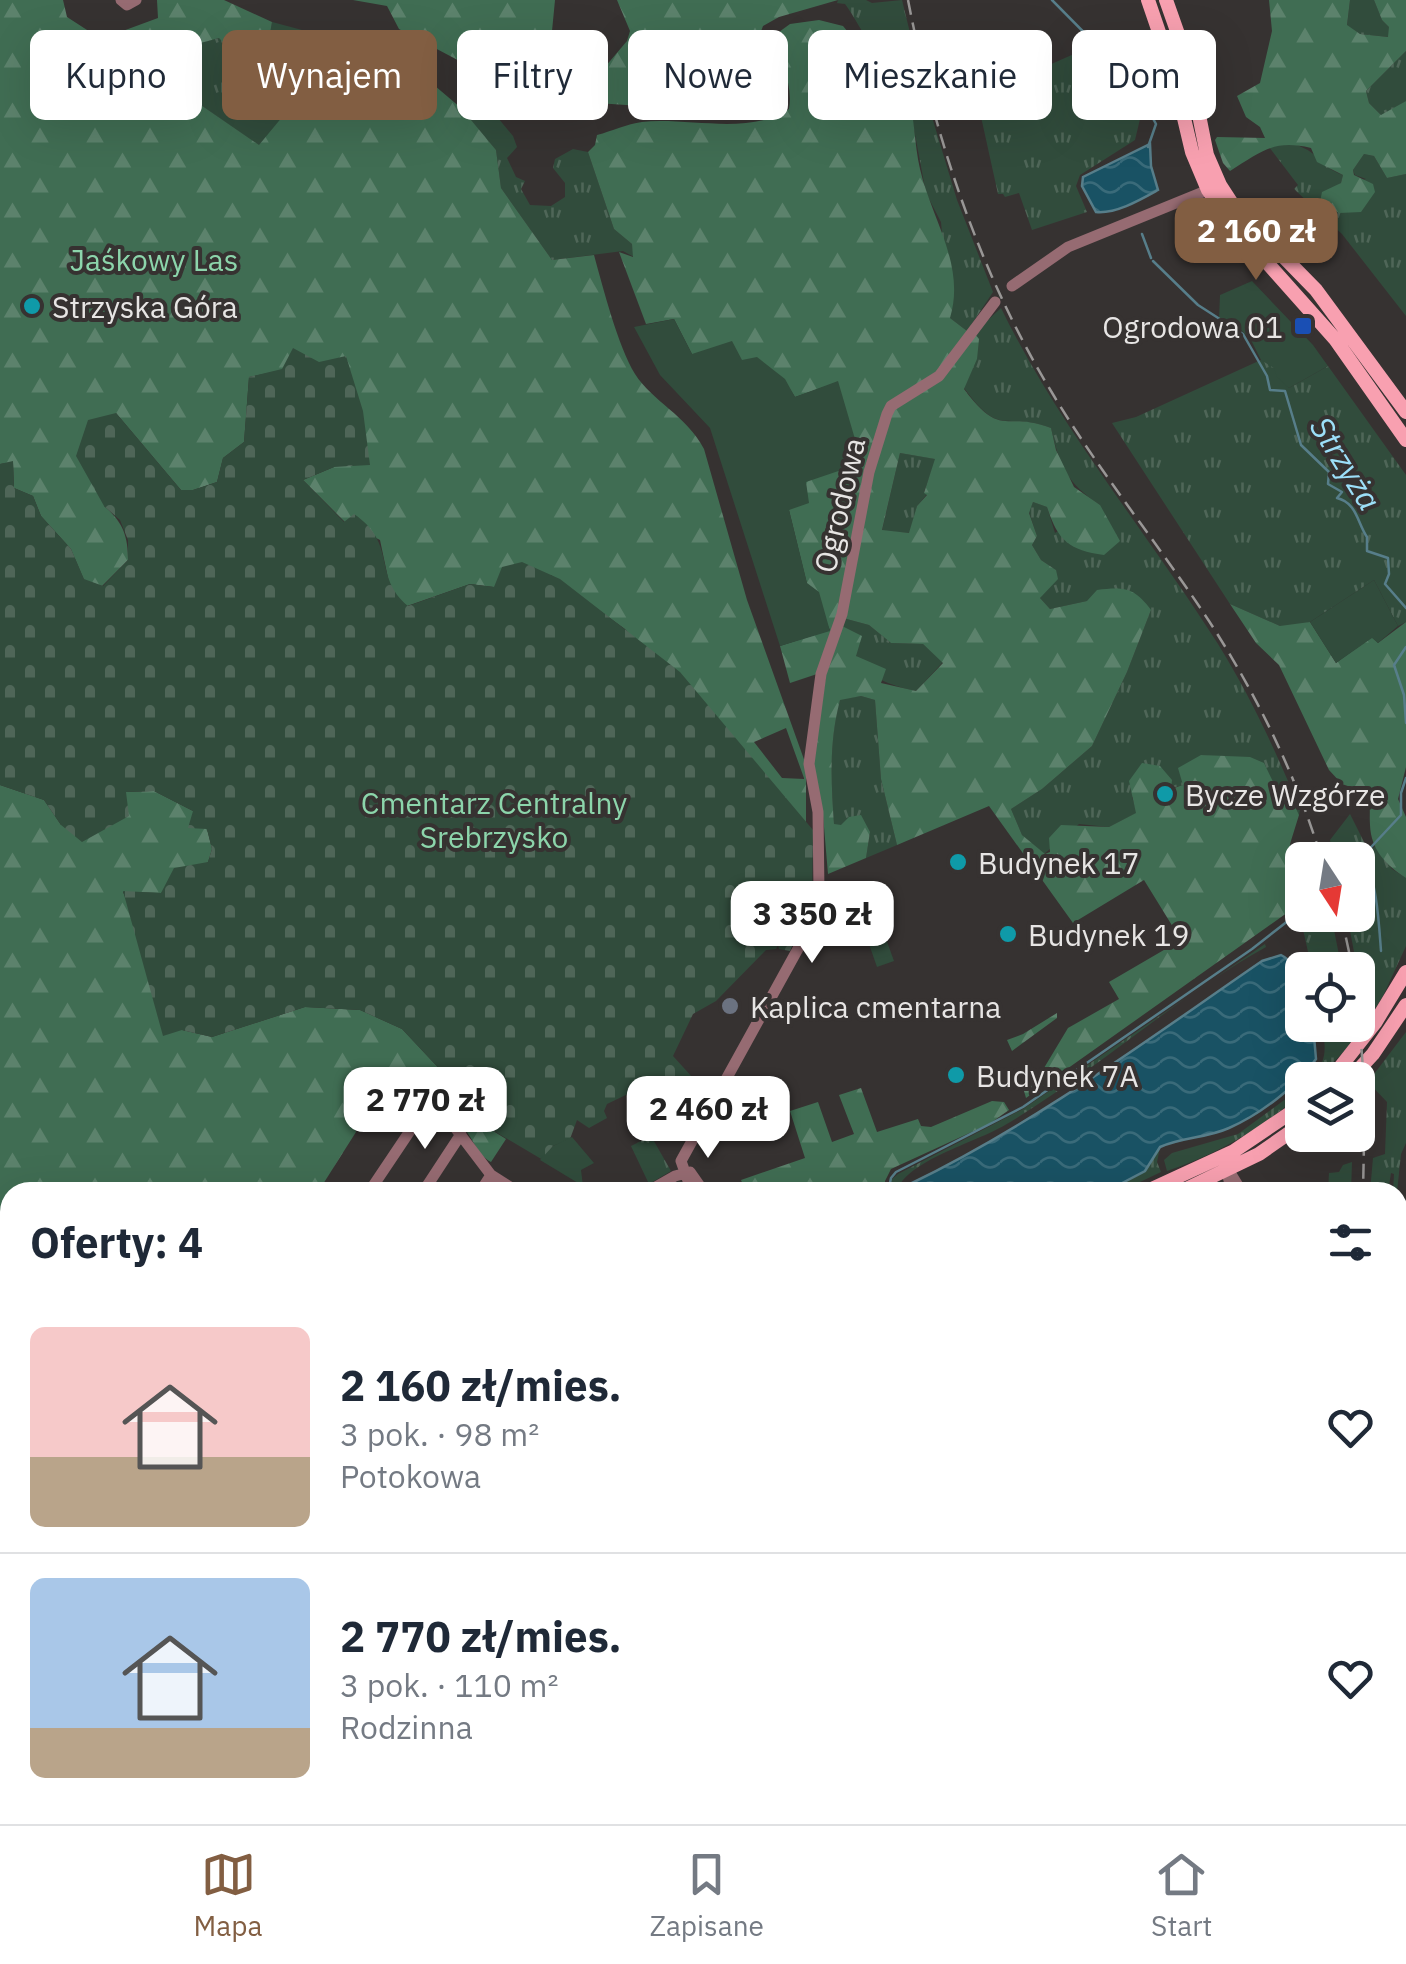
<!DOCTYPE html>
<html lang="pl">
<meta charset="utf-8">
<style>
body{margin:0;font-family:"IBM Plex Sans",sans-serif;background:#f2f2f3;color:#1f2937;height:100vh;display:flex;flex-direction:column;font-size:38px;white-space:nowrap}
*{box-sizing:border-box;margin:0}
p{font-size:32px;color:#747a83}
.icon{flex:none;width:55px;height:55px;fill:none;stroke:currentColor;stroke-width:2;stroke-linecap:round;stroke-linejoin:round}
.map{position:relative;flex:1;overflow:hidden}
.side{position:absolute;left:0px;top:1182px;width:1408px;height:642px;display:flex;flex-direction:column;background:#fff;border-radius:30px 30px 0 0;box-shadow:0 10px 40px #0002}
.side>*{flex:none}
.banner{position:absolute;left:30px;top:30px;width:1348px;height:90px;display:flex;gap:20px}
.needle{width:65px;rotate:168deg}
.controls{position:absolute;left:1285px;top:842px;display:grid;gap:20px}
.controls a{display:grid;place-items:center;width:90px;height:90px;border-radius:15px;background:#fff;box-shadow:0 10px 40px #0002;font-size:50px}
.price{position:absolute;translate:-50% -85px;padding:0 22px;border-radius:20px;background:#fff;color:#222;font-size:32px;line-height:65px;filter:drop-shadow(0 2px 5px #0008)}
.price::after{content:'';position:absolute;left:50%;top:60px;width:30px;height:22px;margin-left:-15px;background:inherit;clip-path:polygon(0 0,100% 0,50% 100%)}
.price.selected{background:#825e42;color:#fff}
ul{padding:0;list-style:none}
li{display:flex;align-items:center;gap:30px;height:250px;padding:0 30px}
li+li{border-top:2px solid #e0e1e3}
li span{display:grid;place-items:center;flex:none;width:280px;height:200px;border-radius:15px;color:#555}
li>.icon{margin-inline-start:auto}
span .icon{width:120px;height:120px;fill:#fffc;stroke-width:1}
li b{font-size:42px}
h2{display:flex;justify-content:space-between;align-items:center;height:120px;padding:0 30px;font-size:42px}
.chip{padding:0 35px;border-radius:15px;background:#fff;box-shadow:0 10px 40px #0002;font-size:35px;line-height:90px}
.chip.selected{background:#825e42;color:#fff}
.menu{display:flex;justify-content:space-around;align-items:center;height:140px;border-top:2px solid #e0e1e3;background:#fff;font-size:28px;color:#747a83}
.menu a{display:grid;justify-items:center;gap:5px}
.menu .selected{color:#825e42}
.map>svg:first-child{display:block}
.grass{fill:url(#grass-tufts)}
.forest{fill:url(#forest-firs);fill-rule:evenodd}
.cemetery{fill:url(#cemetery-stones)}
.garden{fill:#314c3c}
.water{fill:url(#water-waves);stroke:#577e8a;stroke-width:2.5}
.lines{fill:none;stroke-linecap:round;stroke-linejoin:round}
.stream{stroke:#577e8a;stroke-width:2.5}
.minor{stroke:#966b72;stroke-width:11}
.major{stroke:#f8a0b0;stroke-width:14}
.rail{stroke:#999796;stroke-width:2.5;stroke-dasharray:15 8;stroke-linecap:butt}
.culture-dot{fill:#0f9aa8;stroke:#363231;stroke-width:4}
.transit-dot{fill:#1a4fb4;stroke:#363231;stroke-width:4}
.worship-dot{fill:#6b7280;stroke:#363231;stroke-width:4}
.labels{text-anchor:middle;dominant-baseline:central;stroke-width:8;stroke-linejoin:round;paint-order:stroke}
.park-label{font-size:30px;fill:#8cd5ab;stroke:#363231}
.poi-label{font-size:30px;fill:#e7e5e4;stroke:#363231;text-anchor:start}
.street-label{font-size:30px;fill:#e7e5e4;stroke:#363231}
.water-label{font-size:32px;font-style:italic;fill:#9cdff8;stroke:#363231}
</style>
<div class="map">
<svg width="1406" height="1824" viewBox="0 0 1406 1824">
<defs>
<pattern id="grass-tufts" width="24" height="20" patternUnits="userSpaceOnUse" patternTransform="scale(2.5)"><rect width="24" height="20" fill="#314c3c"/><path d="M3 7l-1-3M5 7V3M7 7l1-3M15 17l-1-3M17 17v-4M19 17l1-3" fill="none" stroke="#4f6658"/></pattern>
<pattern id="forest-firs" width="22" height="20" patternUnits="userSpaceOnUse" patternTransform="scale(2.5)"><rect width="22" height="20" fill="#406d53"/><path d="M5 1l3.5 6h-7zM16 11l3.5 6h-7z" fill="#5c826c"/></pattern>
<pattern id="cemetery-stones" width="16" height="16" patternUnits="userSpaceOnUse" patternTransform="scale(2.5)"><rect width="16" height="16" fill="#314c3c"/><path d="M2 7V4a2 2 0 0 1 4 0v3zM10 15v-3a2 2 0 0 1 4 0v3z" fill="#4f6658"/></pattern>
<pattern id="water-waves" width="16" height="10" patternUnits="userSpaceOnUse" patternTransform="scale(2.5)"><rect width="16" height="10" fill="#195264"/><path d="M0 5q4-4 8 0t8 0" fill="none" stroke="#3a6b7a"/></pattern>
</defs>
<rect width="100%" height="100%" fill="#363231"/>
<path class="grass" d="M 838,0 L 866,0 L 872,3 L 902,0 L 921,78 C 882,82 864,29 845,4 L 837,3 Z
M 1350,0 L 1374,0 L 1382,20 L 1389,27 L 1389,37 L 1360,34 L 1347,26 Z
M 272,22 L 332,38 L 334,102 L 288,110 L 260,146 L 182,92 L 187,46 L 219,38 L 268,45 Z
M 1092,46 C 1117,64 1134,85 1148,112 L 1140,119 L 1135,140 L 1080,175 L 1076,186 L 1087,212 L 1032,230 L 1019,193 L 1005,197 L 1003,194 L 998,194 L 978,103 L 967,81 L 982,95 Z
M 1406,51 L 1406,101 L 1382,116 L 1369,103 L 1366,91 Z
M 922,84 L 957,200 L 993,292 L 967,331 L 950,318 L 941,222 L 926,193 L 907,92 Z
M 468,117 L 498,118 L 513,136 L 517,147 L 507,158 L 516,177 L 525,181 L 521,189 L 530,205 L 551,206 L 565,197 L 565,183 L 553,168 L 555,159 L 573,149 L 588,152 L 614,229 L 632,244 L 634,257 L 623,251 L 552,260 L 501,188 L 496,150 Z
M 1289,143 C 1322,151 1317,166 1343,175 L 1341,183 L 1330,190 L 1366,179 L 1355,175 L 1353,170 L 1364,154 L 1374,156 L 1387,178 L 1406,174 L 1406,316 L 1342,234 L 1294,189 L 1298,185 L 1269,147 Z
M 1001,308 C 1060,429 1146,531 1218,644 C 1251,697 1276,752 1300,809 L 1299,815 C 1283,778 1240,759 1202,755 L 1184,785 L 1132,797 L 1137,813 L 1109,827 L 1079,824 L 1044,854 L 1022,835 L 1011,809 L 1042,789 L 1092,746 L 1127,672 L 1151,610 L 1087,601 L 1050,609 L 1040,598 L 1056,570 L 1041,560 L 1032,545 L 1037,536 L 1029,512 L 1033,502 L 1047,507 L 1055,533 L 1100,505 C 1067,483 1060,467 1051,428 C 1004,410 1002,440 964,388 L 977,358 L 974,333 Z
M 1263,359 L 1275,368 L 1289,388 L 1328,366 L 1406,475 L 1406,622 L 1398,626 L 1374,580 L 1310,622 L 1297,626 L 1280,626 L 1230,604 L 1112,423 L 1136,417 Z
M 900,453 L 936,459 L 924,492 L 927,494 L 917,506 L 910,533 L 882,531 Z
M 843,618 L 869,625 L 891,643 L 923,644 L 943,662 L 916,691 C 867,680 862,669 840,625 Z
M 861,696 L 875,700 L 881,779 L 897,845 L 866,858 L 870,832 L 834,825 C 831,781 829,742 840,699 Z
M 1350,814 L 1369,852 L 1375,846 L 1392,869 L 1406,878 L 1406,946 L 1383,996 L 1368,1020 L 1352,1043 L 1316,1080 L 1309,1080 C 1328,1062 1326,1049 1322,1025 L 1358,1025 L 1358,999 L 1361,999 L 1362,994 L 1347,915 L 1358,915 L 1358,860 L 1334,860 L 1330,840 Z
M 1303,915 L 1331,915 L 1342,970 L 1312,970 L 1301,920 Z
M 1265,944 L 1266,947 C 1174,998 1095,1072 1005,1125 C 975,1143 907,1160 896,1192 L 891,1192 L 891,1180 L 898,1174 L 1023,1109 Z
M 1406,1032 L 1406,1143 L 1401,1154 L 1397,1192 L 1393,1192 L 1394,1174 L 1391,1173 L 1388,1192 L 1370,1192 L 1373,1158 L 1385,1154 L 1387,1102 L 1368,1082 Z
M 1302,1087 L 1302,1093 C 1263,1128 1217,1154 1167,1171 L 1164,1160 L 1172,1153 L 1238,1134 Z
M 651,1136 L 671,1171 L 649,1184 L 631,1146 Z
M 1160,1147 L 1157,1162 L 1161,1172 L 1119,1192 L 1105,1192 L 1145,1171 Z
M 1352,1162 L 1351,1192 L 1328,1192 L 1329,1173 L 1339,1172 L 1343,1165 Z
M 10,1686 L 10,1757 L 0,1755 L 0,1688 Z"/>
<path class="forest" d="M 0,0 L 63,0 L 67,17 L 101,39 L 158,18 L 157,0 L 224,0 L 272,22 L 268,45 L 250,70 L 219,38 L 186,47 L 182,92 L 259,145 L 288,110 L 334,102 L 332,38 L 395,52 L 461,108 L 496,150 L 501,188 L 552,260 L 594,255 C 603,288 618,346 635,374 C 652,401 686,415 704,449 L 747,600 L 806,765 L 806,824 L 625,629 L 551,575 L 494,587 L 470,584 L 407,606 L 391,592 L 380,540 L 345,522 L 303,480 L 334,467 L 319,362 L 249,377 L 244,442 L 223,458 L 217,482 L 193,490 L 181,490 L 116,413 L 104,506 C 123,522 128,536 128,560 L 102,586 L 84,580 L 71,549 L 41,516 L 33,496 L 14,488 L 13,462 L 0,464 ZM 786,728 L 804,778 L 804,779 L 782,778 L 754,742 Z
M 353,0 L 555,0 L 552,31 L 535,72 L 503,84 L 399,29 L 387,6 Z
M 617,0 L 838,0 L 779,17 L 763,26 L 760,34 C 766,54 780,88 768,107 L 743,112 L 695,115 L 669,115 L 655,107 L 597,103 L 599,74 L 627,41 L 630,31 Z
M 1269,0 L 1350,0 L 1347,25 L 1360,34 L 1388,37 L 1389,27 L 1382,20 L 1374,0 L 1406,0 L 1406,51 L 1366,91 L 1369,103 L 1381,115 L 1406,101 L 1406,174 L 1387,178 L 1374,156 L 1364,154 L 1353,170 L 1354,175 L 1373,184 L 1375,192 L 1361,212 L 1339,213 L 1320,202 L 1322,192 L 1341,183 L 1343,175 L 1317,162 L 1311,148 C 1273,139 1261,152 1230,171 L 1223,163 L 1215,140 L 1217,137 L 1265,138 L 1260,127 L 1246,117 L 1237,96 L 1260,83 L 1272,31 Z
M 819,20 L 843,26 L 885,77 L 907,92 C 915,115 914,144 920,169 C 931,218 966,265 950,318 L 967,331 L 942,369 L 892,400 L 840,605 L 817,674 L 790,683 L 780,646 L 830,630 L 807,584 L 789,510 L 806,482 L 838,382 L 795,397 C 775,361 730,359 692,354 L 674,319 L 646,324 L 619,252 L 633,257 L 632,244 L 614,229 L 588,152 L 595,145 L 597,135 C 612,131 627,124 642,122 C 687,117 750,136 789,109 C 794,83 777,58 779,32 L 790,24 Z
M 974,333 L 979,339 L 977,359 L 964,389 C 1002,440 1004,410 1051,428 L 1056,450 L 1074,487 L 1100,505 L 1120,541 L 1104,555 C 1069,550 1058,541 1047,507 L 1033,502 L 1029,513 L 1037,536 L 1032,545 L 1041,560 L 1056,570 L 1058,579 L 1040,598 L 1050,609 L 1087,601 L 1097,590 C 1124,587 1134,587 1151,610 L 1127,672 L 1092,746 L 1042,789 L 1011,809 L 1022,835 L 1045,854 L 1050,852 L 1049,838 L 1061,825 L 1109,827 L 1136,813 L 1129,781 L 1142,763 L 1160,766 L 1172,780 L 1171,789 L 1183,785 L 1178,768 L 1201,755 L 1250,757 L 1264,763 L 1276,788 L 1293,802 L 1299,815 L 1290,844 L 1294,855 L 1291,910 L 1026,1098 L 1024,1091 L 1035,1083 L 1068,1028 L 1119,999 L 1109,982 L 1181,940 L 1144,880 L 1073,923 L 989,806 L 897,845 L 881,779 L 875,700 L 861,696 L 840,700 C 829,742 831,781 834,824 L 841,825 L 849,817 L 861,815 L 870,832 L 866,858 L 828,874 L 823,815 L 813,764 L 827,668 L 840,625 L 862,636 L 856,656 L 886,669 L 881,683 L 916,691 L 943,663 L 923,644 L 891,643 L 869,625 L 843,618 L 873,468 L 893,409 L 910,400 ZM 900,453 L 935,459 L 924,493 L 927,495 L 917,506 L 909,533 L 882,530 Z
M 1230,604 L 1280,626 L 1310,622 L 1336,663 L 1372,637 L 1378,643 L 1406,622 L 1406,767 L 1398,799 L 1406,817 L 1406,878 C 1386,865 1371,850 1370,825 C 1369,811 1372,805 1365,792 L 1342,784 L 1329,770 L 1279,665 L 1256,643 Z
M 0,785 L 44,800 L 61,825 L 126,792 L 154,791 L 193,811 L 207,829 L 212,849 L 208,862 L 161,893 L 123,892 L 182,1030 L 212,1037 L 305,1007 L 360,1010 L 402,1029 L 447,1077 L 482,1124 L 506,1139 L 491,1162 C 476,1154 473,1137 462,1126 C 450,1114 386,1076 371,1081 C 360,1084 354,1101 348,1111 L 356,1132 L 318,1192 L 10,1192 L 10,1436 L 5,1440 L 0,1439 Z
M 1057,1013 L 1057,1018 L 1012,1051 L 1007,1040 L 1023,1034 Z
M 861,1088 L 877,1132 L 918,1119 L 921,1126 L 931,1127 L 992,1101 L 1004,1102 L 1009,1110 L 989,1124 L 891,1169 L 885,1181 L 885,1192 L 746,1192 L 741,1180 L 805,1158 L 790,1111 L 818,1102 L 832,1142 L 854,1134 L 839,1095 Z
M 1398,1260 L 1406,1262 L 1406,1394 L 1398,1393 Z
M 1406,1730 L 1406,1824 L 1218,1824 L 1219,1815 L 1398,1815 L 1398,1734 Z
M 989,1815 L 1188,1815 L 1186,1824 L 1000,1824 Z"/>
<path class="cemetery" d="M 293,348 L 319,362 L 346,356 L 363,411 L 370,465 L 334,467 L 303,480 L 344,522 L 354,514 C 398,544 372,576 408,606 L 470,584 L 494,587 L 502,567 L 522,562 L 560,579 L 680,672 L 813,830 L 812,901 L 790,951 L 779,949 L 778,945 L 776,949 L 766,950 L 716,1001 L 693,1014 L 673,1056 L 693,1078 L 667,1103 L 661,1092 L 643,1102 L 632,1092 L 607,1104 L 604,1111 L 607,1118 L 589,1128 L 577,1120 L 570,1139 L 553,1146 L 543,1160 L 482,1124 L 447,1077 L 402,1029 L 360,1010 L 305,1007 L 212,1037 L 182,1030 L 163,1036 L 123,891 L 161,893 L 174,868 L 208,862 L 212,849 L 207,829 L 188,828 L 193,811 L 154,791 L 126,792 L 129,816 L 82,842 L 61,825 L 44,800 L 0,785 L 0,464 L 13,461 L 14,488 L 33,496 L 41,516 L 71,549 L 84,579 L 103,586 L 128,560 L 128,540 L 120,520 L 104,506 L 76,456 L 88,420 L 116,413 L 181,490 L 193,490 L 217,482 L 223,458 L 244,442 L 249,377 L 282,369 Z"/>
<path class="garden" d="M 1252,281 L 1313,345 L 1328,366 L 1289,388 L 1277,377 L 1274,368 L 1261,360 L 1251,340 L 1240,329 L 1219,318 L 1220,295 Z
M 674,319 L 692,354 L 732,341 L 742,360 L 757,357 L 785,379 L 795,397 L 838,381 L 862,463 L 806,482 L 809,503 L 789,510 L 807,583 L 819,592 L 830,631 L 780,646 L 710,428 L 660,375 L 634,327 Z
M 1374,580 L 1398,626 L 1378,643 L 1372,638 L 1336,663 L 1310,622 Z
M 881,925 L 894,961 L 877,967 L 864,930 Z
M 572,1137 L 594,1163 L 581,1170 L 583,1186 L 540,1160 L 553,1146 Z
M 1398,1393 L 1406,1394 L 1406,1730 L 1398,1734 Z"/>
<path class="water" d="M 1150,144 L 1151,166 L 1158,190 C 1140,200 1116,214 1096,212 L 1082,186 L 1083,177 Z
M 1281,955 C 1305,967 1302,1002 1302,1025 L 1313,1025 L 1316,1059 C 1298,1086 1259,1115 1229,1128 C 1207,1138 1182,1137 1160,1147 L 1145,1171 L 1105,1192 L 905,1192 L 910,1184 C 1036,1123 1147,1040 1262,961 Z"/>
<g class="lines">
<path class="stream" d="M 1052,0 L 1133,82 L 1156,124 L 1148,147
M 1142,234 L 1151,258
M 1153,261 L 1198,305 L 1243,334 L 1267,376 L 1270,390 L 1285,391 L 1301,445 L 1329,472 L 1328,484 L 1342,492 L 1337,498 C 1357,503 1357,522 1367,537 L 1367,551 L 1388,558 L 1389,574 L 1385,584 L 1406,608
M 1406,647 L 1394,665 L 1404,695 L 1406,723
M 1363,858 C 1377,879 1379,925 1381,951
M 1360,859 L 1401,815 L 1401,793 L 1406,778
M 888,1192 L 891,1178 L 896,1172 L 1023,1107 L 1252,949 L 1302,910"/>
<path class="minor" d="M 121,0 L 127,5 L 136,0
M 1012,286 L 1068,247 L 1208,190
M 1224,1161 L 1232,1192
M 1231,1174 L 1242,1192
M 369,1192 L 424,1110 L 453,1125 L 491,1175 L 518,1192
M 423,1192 L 461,1134
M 480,1192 L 491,1175
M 647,1192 L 675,1176 L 690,1172 L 704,1192
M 692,1192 L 681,1161 L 810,927 L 819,893 L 818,812 L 809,764 L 821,674 L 842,614 L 869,472 L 887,414 L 891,406 L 939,376 L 995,302
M 0,1463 L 10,1463
M 0,1664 L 10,1662
M 0,1672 L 10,1671
M 229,1815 L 233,1824
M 839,1815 L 840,1824
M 982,1815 L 989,1824
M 539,1824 L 542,1815
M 757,1824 L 761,1815"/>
<path class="major" d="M 1148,0 L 1174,76 L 1192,152 L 1208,190 L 1230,221 L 1335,339 L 1406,440
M 1166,0 L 1189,65 L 1207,155 L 1220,185 L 1233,205 L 1316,290 L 1406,412
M 1330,1080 L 1375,1023 L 1406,972
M 1349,1080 L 1373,1054 L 1406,1005
M 1145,1192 L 1234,1151 L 1302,1105
M 1180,1192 L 1259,1154 L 1302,1124
M 0,1824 L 10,1814
M 20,1824 L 27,1815"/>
<path class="rail" d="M 908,0 C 935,139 980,275 1054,396 C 1101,474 1159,545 1209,621 C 1257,695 1296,775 1322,860
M 1341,915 L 1353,970
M 1358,1003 L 1365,1095 L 1363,1192
M 1193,1824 L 1195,1815"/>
</g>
<g class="culture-dot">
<circle cx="32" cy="306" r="10"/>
<circle cx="1165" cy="794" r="10"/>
<circle cx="958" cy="862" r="10"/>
<circle cx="1008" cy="934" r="10"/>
<circle cx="956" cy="1075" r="10"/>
</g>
<rect class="transit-dot" x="1293" y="316" width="20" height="20" rx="5"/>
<circle class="worship-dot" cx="730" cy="1006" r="10"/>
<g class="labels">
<g class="park-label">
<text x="154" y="259">Jaśkowy Las</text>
<text x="494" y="802">Cmentarz Centralny<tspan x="494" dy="34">Srebrzysko</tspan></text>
</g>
<g class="poi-label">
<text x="52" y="306">Strzyska Góra</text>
<text x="1283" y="326" text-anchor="end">Ogrodowa 01</text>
<text x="1185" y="794">Bycze Wzgórze</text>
<text x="978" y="862">Budynek 17</text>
<text x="1028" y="934">Budynek 19</text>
<text x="750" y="1006">Kaplica cmentarna</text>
<text x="976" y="1075">Budynek 7A</text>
</g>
<g class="street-label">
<text transform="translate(839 505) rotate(-77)">Ogrodowa</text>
</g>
<g class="water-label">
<text transform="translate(1346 463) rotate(58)">Strzyża</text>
</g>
</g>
</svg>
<div class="controls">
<a><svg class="needle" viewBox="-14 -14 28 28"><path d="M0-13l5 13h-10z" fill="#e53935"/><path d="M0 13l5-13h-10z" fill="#747a83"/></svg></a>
<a><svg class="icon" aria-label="locate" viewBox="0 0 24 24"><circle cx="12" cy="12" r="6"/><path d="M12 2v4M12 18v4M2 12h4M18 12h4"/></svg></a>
<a><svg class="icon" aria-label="layers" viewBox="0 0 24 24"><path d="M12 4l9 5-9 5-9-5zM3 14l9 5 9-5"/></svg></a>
</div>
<b class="price selected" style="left:1256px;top:283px">2 160 zł</b>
<b class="price" style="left:812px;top:966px">3 350 zł</b>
<b class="price" style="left:425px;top:1152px">2 770 zł</b>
<b class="price" style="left:708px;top:1161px">2 460 zł</b>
<div class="banner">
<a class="chip">Kupno</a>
<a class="chip selected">Wynajem</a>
<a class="chip">Filtry</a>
<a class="chip">Nowe</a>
<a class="chip">Mieszkanie</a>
<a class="chip">Dom</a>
</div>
<section class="side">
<h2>Oferty: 4<svg class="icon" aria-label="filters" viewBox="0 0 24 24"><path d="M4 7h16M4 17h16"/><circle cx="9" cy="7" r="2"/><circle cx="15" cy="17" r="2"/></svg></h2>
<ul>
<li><span style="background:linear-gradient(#f6c9c9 65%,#b9a48a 0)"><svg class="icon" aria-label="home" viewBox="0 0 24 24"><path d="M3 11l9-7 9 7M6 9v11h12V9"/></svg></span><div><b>2 160 zł/mies.</b><p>3 pok. · 98 m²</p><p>Potokowa</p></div><svg class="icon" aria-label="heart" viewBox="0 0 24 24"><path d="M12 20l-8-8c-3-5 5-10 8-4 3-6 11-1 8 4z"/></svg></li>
<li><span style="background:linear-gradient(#a9c7e8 75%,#b9a48a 0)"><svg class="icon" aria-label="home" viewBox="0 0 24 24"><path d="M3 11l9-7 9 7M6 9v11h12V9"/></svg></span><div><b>2 770 zł/mies.</b><p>3 pok. · 110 m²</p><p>Rodzinna</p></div><svg class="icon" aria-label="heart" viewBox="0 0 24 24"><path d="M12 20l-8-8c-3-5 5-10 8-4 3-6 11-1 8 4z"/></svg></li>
</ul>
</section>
</div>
<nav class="menu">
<a class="selected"><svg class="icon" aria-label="map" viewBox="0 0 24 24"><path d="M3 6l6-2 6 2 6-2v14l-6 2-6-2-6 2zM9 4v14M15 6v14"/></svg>Mapa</a>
<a><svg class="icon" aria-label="saved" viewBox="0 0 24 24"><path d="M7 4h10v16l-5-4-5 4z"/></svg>Zapisane</a>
<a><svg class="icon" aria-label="home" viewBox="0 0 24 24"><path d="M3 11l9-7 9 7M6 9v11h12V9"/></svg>Start</a>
</nav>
